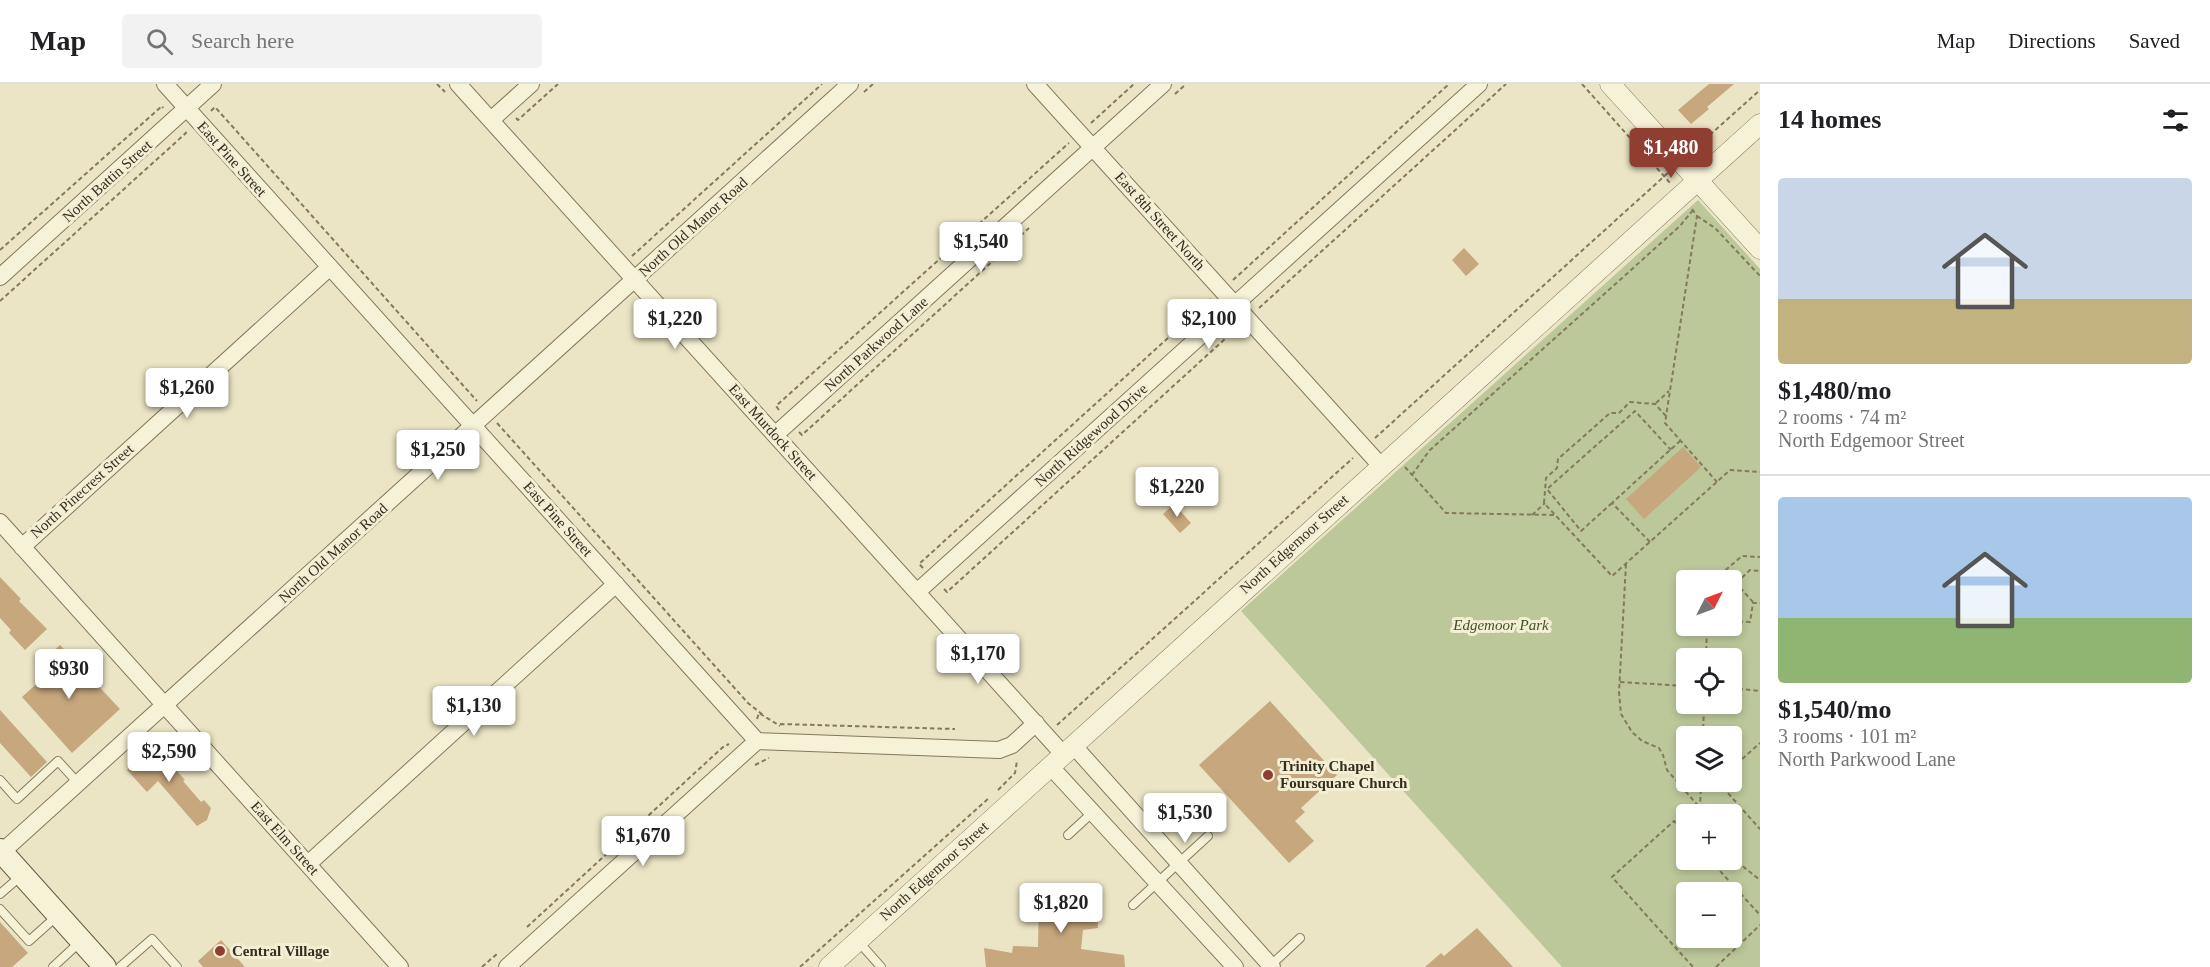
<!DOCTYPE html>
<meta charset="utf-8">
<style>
body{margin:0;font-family:Georgia,serif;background:#f2f2f2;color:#202124;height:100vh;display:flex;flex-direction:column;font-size:22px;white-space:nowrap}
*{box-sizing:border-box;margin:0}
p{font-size:20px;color:#757577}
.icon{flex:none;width:33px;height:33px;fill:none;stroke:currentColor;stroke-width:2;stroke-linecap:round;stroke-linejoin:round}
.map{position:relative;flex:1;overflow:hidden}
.drawer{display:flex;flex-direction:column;background:#fff;width:450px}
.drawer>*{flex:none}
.needle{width:39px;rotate:48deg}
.tools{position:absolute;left:1676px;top:486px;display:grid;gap:12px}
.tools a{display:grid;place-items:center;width:66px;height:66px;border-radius:6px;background:#fff;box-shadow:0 3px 9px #0003;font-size:30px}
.price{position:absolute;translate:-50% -51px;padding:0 14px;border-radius:6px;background:#fff;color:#222;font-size:20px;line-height:39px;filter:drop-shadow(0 2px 3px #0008)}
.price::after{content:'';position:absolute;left:50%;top:36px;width:18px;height:14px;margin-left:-9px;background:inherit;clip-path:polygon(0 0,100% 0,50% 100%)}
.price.active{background:#8f3e31;color:#fff}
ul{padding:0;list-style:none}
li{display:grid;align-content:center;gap:12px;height:318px;padding:0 18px}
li+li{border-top:2px solid #e0e0e0}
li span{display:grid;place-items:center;height:186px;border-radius:6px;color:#555}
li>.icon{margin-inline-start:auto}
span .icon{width:108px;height:108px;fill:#fffc;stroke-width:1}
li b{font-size:26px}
h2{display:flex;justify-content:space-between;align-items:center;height:72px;padding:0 18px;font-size:26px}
header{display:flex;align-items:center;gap:36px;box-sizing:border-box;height:84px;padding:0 30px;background:#fff;border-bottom:2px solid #e0e0e0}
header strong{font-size:28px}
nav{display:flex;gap:33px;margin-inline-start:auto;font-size:21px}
.search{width:420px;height:54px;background:#f2f2f2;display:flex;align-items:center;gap:15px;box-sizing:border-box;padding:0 21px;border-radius:6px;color:#757577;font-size:22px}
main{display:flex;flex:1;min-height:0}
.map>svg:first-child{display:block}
.green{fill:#bcc89a;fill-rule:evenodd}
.building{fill:#c6a77e}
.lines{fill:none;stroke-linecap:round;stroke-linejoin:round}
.service-casing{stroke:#84785d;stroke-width:10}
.minor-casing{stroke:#84785d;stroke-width:18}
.tertiary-casing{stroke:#84785d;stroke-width:21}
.secondary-casing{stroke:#665940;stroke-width:24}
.path{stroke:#84785d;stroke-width:2;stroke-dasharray:4.5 3;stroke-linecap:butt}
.service{stroke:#f6f2d8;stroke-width:8}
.minor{stroke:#f6f2d8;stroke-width:16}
.tertiary{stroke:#f6f2d8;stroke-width:20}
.secondary{stroke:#f6f2d8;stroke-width:22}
.poi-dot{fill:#8f3e31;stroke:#f3efd4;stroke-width:2}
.labels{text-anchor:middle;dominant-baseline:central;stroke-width:6;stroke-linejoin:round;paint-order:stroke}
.street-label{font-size:15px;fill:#362d1f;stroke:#f3efd4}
.park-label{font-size:15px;font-style:italic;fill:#405127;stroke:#f3efd4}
.poi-label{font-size:15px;font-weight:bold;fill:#362d1f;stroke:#f3efd4;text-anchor:start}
</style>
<header>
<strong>Map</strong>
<div class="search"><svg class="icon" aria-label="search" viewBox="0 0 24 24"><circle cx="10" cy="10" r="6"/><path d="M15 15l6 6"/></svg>Search here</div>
<nav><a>Map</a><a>Directions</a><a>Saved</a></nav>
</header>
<main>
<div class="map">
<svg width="1760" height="883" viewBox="0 0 1760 883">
<rect width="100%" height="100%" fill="#ebe5c5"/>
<path class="green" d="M 1698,116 L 1760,185 L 1760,883 L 1562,883 L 1241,527 ZM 1686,496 L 1731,496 L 1731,542 L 1686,542 ZM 1686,574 L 1731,574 L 1731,620 L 1686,620 ZM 1686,652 L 1731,652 L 1731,698 L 1686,698 ZM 1686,730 L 1731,730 L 1731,776 L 1686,776 ZM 1686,808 L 1731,808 L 1731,854 L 1686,854 Z"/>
<path class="building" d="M 1709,0 L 1734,0 L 1707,23 L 1709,25 L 1691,40 L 1678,26 Z
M 1464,164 L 1479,180 L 1466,192 L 1452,176 Z
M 1683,363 L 1701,383 L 1644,435 L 1626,415 Z
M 1174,420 L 1191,439 L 1180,449 L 1163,430 Z
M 0,493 L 21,515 L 19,517 L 47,545 L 25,566 L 9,549 L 11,546 L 0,534 Z
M 60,561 L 120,625 L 72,669 L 22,613 L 43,594 L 35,584 Z
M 1270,617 L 1337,691 L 1301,724 L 1305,728 L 1295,737 L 1314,757 L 1289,779 L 1199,681 Z
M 0,626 L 47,678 L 31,693 L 0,659 Z
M 155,660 L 175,682 L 173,683 L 185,696 L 183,697 L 201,718 L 204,716 L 211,724 L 207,736 L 197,742 L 158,697 L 147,708 L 127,686 Z
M 1054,800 L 1097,802 L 1098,844 L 1083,846 L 1081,865 L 1124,871 L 1125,883 L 986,883 L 984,864 L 1012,869 L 1013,862 L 1038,863 L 1039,812 L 1053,810 Z
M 0,838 L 28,869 L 12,883 L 0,883 Z
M 1477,844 L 1513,883 L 1425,883 L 1441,869 L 1444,872 Z
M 221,856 L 245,883 L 203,883 L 198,877 Z"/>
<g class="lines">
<g class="service-casing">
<path id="service" d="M 0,696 L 17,715 L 58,677 L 78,699
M 1068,751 L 1093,728
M 0,810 L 22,791
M 1133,821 L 1208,752
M 0,825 L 29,857 L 57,832
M 858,857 L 881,883
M 1270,882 L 1300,854
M 53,883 L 81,857
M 120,883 L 152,855 L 177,883"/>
</g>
<g class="minor-casing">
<path id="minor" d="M 165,0 L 757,657 L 999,666 L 1012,661 L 1036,639
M 458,0 L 1063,670
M 1035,0 L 1381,382
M 491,36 L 531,0
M 0,193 L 213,0
M 775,351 L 1163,0
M 0,438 L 400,883
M 22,463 L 330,183
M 917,508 L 1479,0
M 1073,661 L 1272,883
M 1050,682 L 1235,883
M 2,768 L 850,0
M 308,780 L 616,500
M 507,883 L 757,657"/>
</g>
<g class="tertiary-casing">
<path id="tertiary" d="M 1610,0 L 1760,165
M 829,883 L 1760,40"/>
</g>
<g class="secondary-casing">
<path id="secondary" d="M 0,766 L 105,883"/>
</g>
<path class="path" d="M 437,0 L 445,8
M 1582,0 L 1671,100
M 864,8 L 873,0
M 1175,10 L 1186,0
M 211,27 L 215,23 L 477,317
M 516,34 L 518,36 L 558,0
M 1091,39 L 1134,0
M 1693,66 L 1760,6
M 1692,125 L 1697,132 L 1665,339 L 1717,398
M 1697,132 L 1715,144 L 1760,192
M 0,166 L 162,22 L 163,24
M 632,172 L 822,0
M 1233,196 L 1449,0
M 0,217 L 186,49 L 184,46
M 1259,224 L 1506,0
M 1656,319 L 1669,307
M 779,326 L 776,322 L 1069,59
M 1666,332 L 1655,320 L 1630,318 L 1619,329 L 1610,329 L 1558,375 L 1557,384 L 1546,394 L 1544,419 L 1612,492 L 1730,386 L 1760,388
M 497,339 L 748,619 L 763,631
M 799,348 L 802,351 L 1029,144
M 1375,354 L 1669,88
M 1405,383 L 1446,429 L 1555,431
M 1412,391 L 1429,367 L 1680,142 L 1693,126
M 1612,419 L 1581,447 L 1547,405 L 1635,327 L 1671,366
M 1532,431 L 1545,419
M 1650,458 L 1612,419 L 1680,357
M 1626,480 L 1619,608 L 1621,630 L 1632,648 L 1642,657 L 1659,664 L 1663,671 L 1667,686 L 1700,724
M 923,484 L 919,480 L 1211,215
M 1725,487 L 1753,518
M 1714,496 L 1742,472 L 1760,473
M 1731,504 L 1750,486 L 1760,487
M 944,505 L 947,508 L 1237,244
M 1731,537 L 1750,538 L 1753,519 L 1760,519
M 1706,574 L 1707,542
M 1620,598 L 1686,602
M 1731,604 L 1760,607
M 757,635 L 759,629 L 780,642
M 780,640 L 955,645
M 1057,641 L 1353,374
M 1703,652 L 1704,620
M 755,681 L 769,674
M 1731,685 L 1760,659
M 1701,698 L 1700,724 L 1703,730
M 1718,698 L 1760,745
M 998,706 L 1015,689 L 1017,677
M 1728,730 L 1738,721
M 1686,750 L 1674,737 L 1612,793 L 1693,883
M 1731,773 L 1760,796
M 1710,776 L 1760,831
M 527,843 L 723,663 L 729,660
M 482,883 L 498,869
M 800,883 L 989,714
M 1716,883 L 1760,841"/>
<use href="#service" class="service"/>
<use href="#minor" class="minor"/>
<use href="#tertiary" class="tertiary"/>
<use href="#secondary" class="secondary"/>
</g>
<g class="poi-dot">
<circle cx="1268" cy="691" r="6"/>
<circle cx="220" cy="867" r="6"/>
</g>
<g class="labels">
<g class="street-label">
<text transform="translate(232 75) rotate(48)">East Pine Street</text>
<text transform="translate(107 97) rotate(-42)">North Battin Street</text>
<text transform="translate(1160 137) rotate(48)">East 8th Street North</text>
<text transform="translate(693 143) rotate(-42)">North Old Manor Road</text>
<text transform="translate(876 260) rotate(-42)">North Parkwood Lane</text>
<text transform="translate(773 348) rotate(48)">East Murdock Street</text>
<text transform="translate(1091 351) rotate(-42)">North Ridgewood Drive</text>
<text transform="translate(82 407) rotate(-42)">North Pinecrest Street</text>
<text transform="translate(558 435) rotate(48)">East Pine Street</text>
<text transform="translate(1294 460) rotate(-42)">North Edgemoor Street</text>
<text transform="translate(333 469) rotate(-42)">North Old Manor Road</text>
<text transform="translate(285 754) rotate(48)">East Elm Street</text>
<text transform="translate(934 787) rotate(-42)">North Edgemoor Street</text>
</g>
<g class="park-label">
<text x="1501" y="541">Edgemoor Park</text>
</g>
<g class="poi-label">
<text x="1280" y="682">Trinity Chapel<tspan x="1280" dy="17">Foursquare Church</tspan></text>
<text x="232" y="867">Central Village</text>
</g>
</g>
</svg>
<div class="tools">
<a><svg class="needle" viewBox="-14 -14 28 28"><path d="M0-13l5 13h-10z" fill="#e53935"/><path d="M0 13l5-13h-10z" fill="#757577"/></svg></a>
<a><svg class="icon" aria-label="locate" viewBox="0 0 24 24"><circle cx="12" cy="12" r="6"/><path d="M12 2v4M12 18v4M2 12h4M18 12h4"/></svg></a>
<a><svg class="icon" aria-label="layers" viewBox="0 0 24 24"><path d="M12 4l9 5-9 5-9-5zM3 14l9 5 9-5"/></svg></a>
<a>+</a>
<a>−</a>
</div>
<b class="price active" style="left:1671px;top:95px">$1,480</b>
<b class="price" style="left:981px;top:189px">$1,540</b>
<b class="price" style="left:675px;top:266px">$1,220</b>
<b class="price" style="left:1209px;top:266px">$2,100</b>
<b class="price" style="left:187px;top:335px">$1,260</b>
<b class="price" style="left:438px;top:397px">$1,250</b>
<b class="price" style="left:1177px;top:434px">$1,220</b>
<b class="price" style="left:978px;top:601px">$1,170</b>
<b class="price" style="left:69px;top:616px">$930</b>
<b class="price" style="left:474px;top:653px">$1,130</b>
<b class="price" style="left:169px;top:699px">$2,590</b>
<b class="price" style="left:1185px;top:760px">$1,530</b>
<b class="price" style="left:643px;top:783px">$1,670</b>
<b class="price" style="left:1061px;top:850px">$1,820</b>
</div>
<section class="drawer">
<h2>14 homes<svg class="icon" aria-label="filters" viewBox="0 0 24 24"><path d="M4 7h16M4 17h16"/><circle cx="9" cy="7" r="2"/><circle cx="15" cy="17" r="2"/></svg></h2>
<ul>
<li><span style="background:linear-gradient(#c9d6e8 65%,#c2b280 0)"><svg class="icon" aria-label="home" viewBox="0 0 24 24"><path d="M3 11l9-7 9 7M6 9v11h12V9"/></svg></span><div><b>$1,480/mo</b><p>2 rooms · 74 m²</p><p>North Edgemoor Street</p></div></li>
<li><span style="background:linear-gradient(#a9c7e8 65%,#8fb573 0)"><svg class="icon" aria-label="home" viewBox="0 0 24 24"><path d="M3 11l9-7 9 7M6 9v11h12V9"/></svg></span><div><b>$1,540/mo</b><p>3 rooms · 101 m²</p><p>North Parkwood Lane</p></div></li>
</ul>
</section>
</main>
